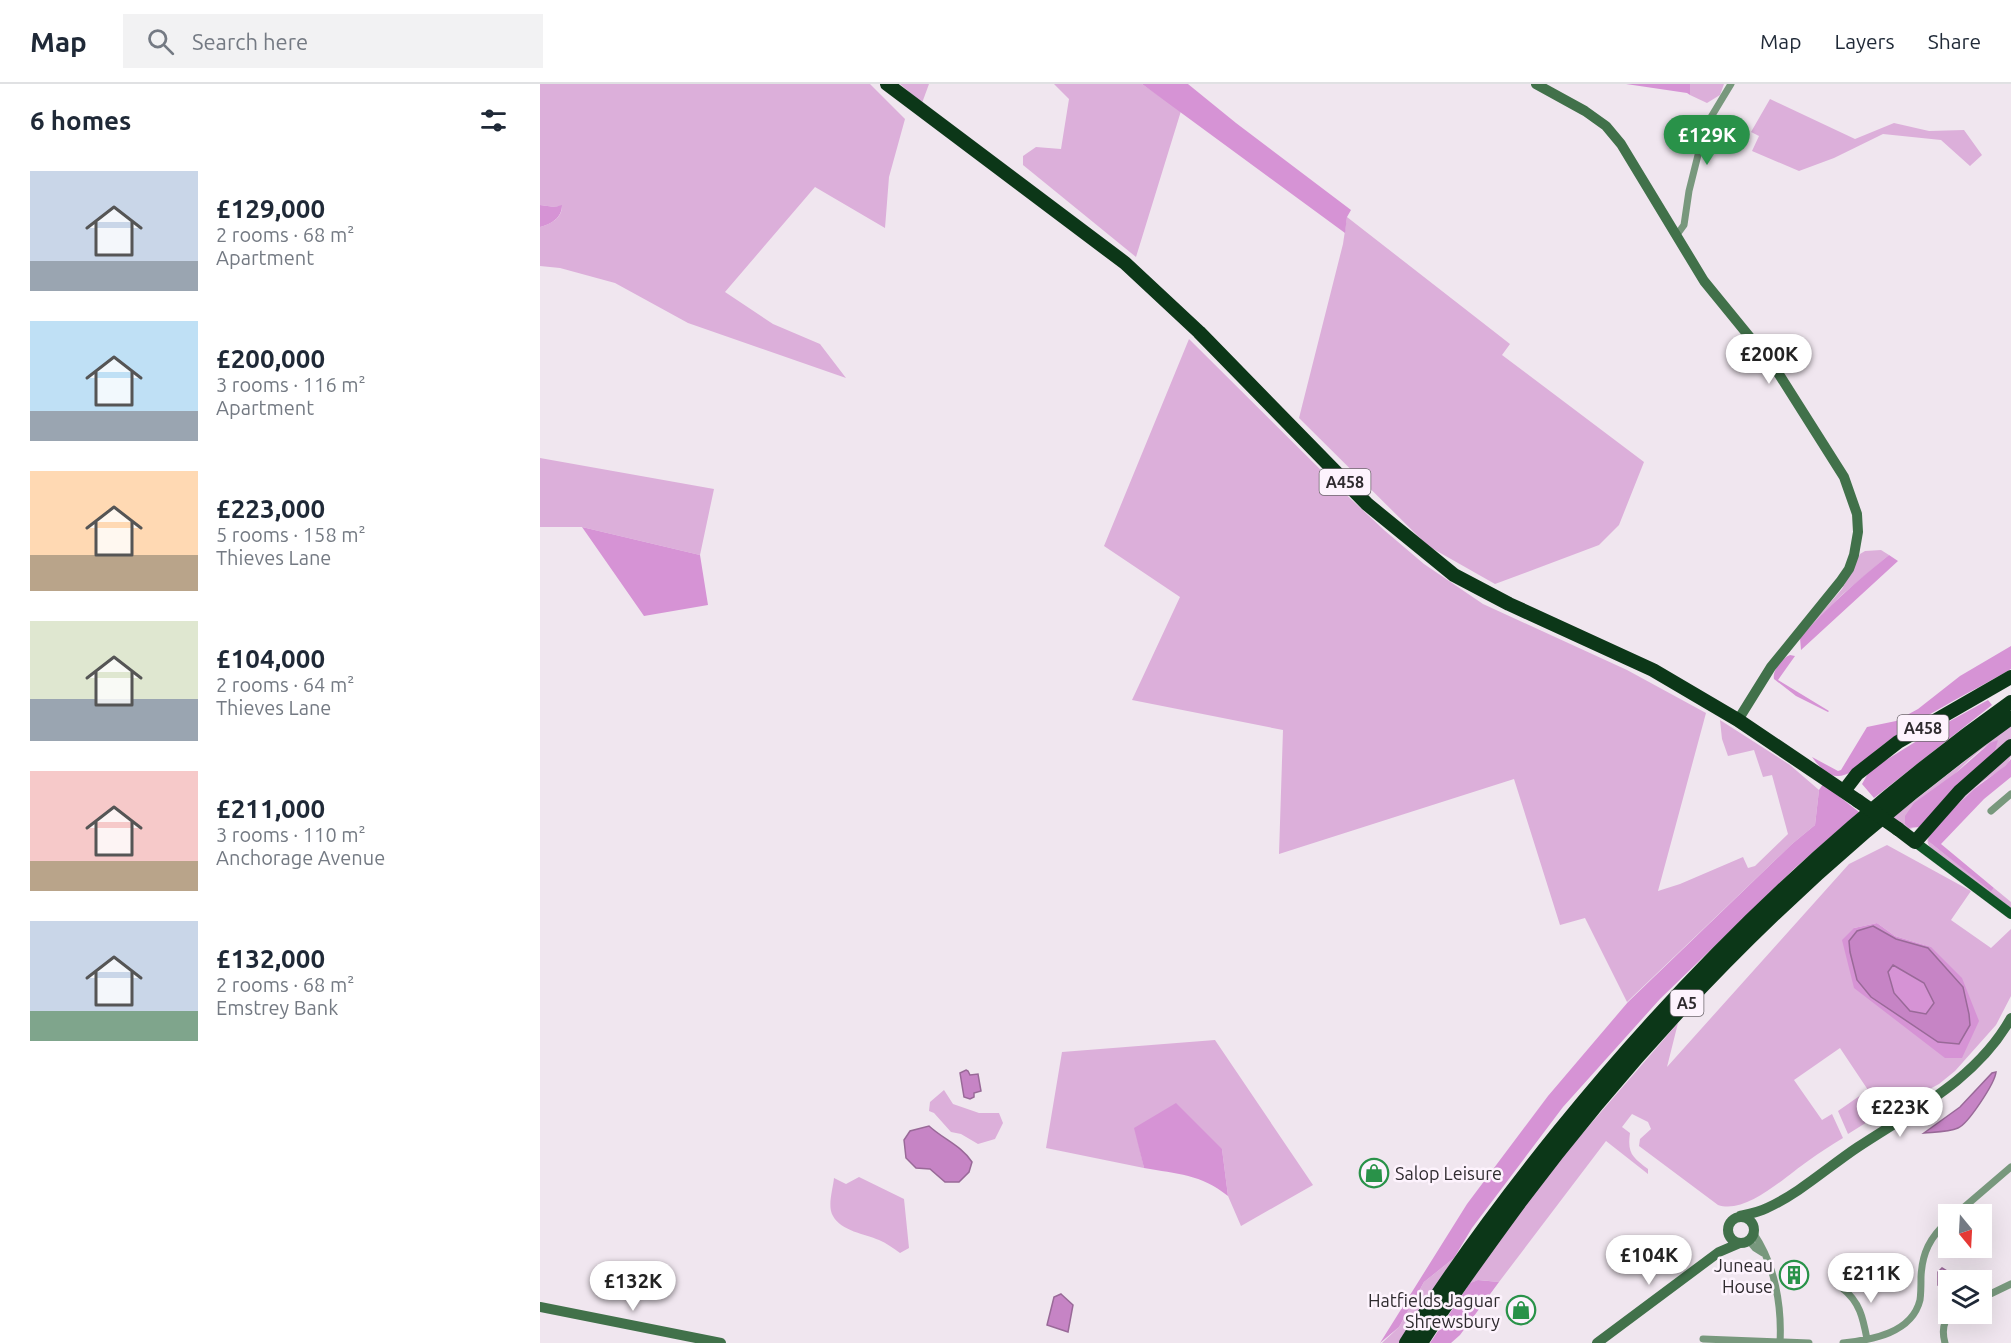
<!DOCTYPE html>
<meta charset="utf-8">
<style>
body{margin:0;font-family:Ubuntu,sans-serif;background:#f2f2f3;color:#1f2937;height:100vh;display:flex;flex-direction:column;font-size:22px;white-space:nowrap}
*{box-sizing:border-box;margin:0}
p{font-size:20px;color:#747a83}
.icon{flex:none;width:33px;height:33px;fill:none;stroke:currentColor;stroke-width:2;stroke-linecap:round;stroke-linejoin:round}
.map{position:relative;flex:1;overflow:hidden}
.sheet{display:flex;flex-direction:column;background:#fff;width:540px}
.sheet>*{flex:none}
.needle{width:39px;rotate:162deg}
.buttons{position:absolute;left:1398px;top:1120px;display:grid;gap:12px}
.buttons a{display:grid;place-items:center;width:54px;height:54px;border-radius:0px;background:#fff;box-shadow:0 6px 24px #0002;font-size:30px}
.price{position:absolute;translate:-50% -51px;padding:0 14px;border-radius:21px;background:#fff;color:#222;font-size:20px;line-height:39px;filter:drop-shadow(0 2px 3px #0008)}
.price::after{content:'';position:absolute;left:50%;top:36px;width:18px;height:14px;margin-left:-9px;background:inherit;clip-path:polygon(0 0,100% 0,50% 100%)}
.price.selected{background:#299249;color:#fff}
ul{padding:0;list-style:none}
li{display:flex;align-items:center;gap:18px;height:150px;padding:0 30px}
li span{display:grid;place-items:center;flex:none;width:168px;height:120px;border-radius:0px;color:#555}
li>.icon{margin-inline-start:auto}
span .icon{width:72px;height:72px;fill:#fffc;stroke-width:1}
li b{font-size:26px}
h2{display:flex;justify-content:space-between;align-items:center;height:72px;padding:0 30px;font-size:26px}
header{display:flex;align-items:center;gap:36px;box-sizing:border-box;height:84px;padding:0 30px;background:#fff;border-bottom:2px solid #e0e1e3}
header strong{font-size:28px}
nav{display:flex;gap:33px;margin-inline-start:auto;font-size:21px}
.search{width:420px;height:54px;background:#f2f2f3;display:flex;align-items:center;gap:15px;box-sizing:border-box;padding:0 21px;border-radius:0px;color:#747a83;font-size:22px}
main{display:flex;flex:1;min-height:0}
.map>svg:first-child{display:block}
.green{fill:#dcafda;fill-rule:evenodd}
.forest{fill:#d693d5}
.water{fill:#c684c5;stroke:#996998;stroke-width:1.5;fill-rule:evenodd}
.lines{fill:none;stroke-linecap:round;stroke-linejoin:round}
.street{stroke:#78987d;stroke-width:7}
.secondary{stroke:#41714a;stroke-width:10}
.primary{stroke:#105426;stroke-width:10}
.highway{stroke:#0c3718;stroke-width:14}
.highway-bridge{stroke:#0c3718;stroke-width:14}
.labels{text-anchor:middle;dominant-baseline:central;stroke-width:5;stroke-linejoin:round;paint-order:stroke}
.shield{fill:#fdf3fd;stroke:#6d676d;stroke-width:1.5}
.shield-label{font-size:16px;font-weight:bold;fill:#2f2b2f}
.poi-label{font-size:18px;fill:#2f2b2f;stroke:#fdf3fd;text-anchor:end}
</style>
<header>
<strong>Map</strong>
<div class="search"><svg class="icon" aria-label="search" viewBox="0 0 24 24"><circle cx="10" cy="10" r="6"/><path d="M15 15l6 6"/></svg>Search here</div>
<nav><a>Map</a><a>Layers</a><a>Share</a></nav>
</header>
<main>
<section class="sheet">
<h2>6 homes<svg class="icon" aria-label="filters" viewBox="0 0 24 24"><path d="M4 7h16M4 17h16"/><circle cx="9" cy="7" r="2"/><circle cx="15" cy="17" r="2"/></svg></h2>
<ul>
<li><span style="background:linear-gradient(#c9d6e8 75%,#9aa5b1 0)"><svg class="icon" aria-label="home" viewBox="0 0 24 24"><path d="M3 11l9-7 9 7M6 9v11h12V9"/></svg></span><div><b>£129,000</b><p>2 rooms · 68 m²</p><p>Apartment</p></div></li>
<li><span style="background:linear-gradient(#bfe0f5 75%,#9aa5b1 0)"><svg class="icon" aria-label="home" viewBox="0 0 24 24"><path d="M3 11l9-7 9 7M6 9v11h12V9"/></svg></span><div><b>£200,000</b><p>3 rooms · 116 m²</p><p>Apartment</p></div></li>
<li><span style="background:linear-gradient(#ffd9b3 70%,#b9a48a 0)"><svg class="icon" aria-label="home" viewBox="0 0 24 24"><path d="M3 11l9-7 9 7M6 9v11h12V9"/></svg></span><div><b>£223,000</b><p>5 rooms · 158 m²</p><p>Thieves Lane</p></div></li>
<li><span style="background:linear-gradient(#dfe7d0 65%,#9aa5b1 0)"><svg class="icon" aria-label="home" viewBox="0 0 24 24"><path d="M3 11l9-7 9 7M6 9v11h12V9"/></svg></span><div><b>£104,000</b><p>2 rooms · 64 m²</p><p>Thieves Lane</p></div></li>
<li><span style="background:linear-gradient(#f6c9c9 75%,#b9a48a 0)"><svg class="icon" aria-label="home" viewBox="0 0 24 24"><path d="M3 11l9-7 9 7M6 9v11h12V9"/></svg></span><div><b>£211,000</b><p>3 rooms · 110 m²</p><p>Anchorage Avenue</p></div></li>
<li><span style="background:linear-gradient(#c9d6e8 75%,#7fa58c 0)"><svg class="icon" aria-label="home" viewBox="0 0 24 24"><path d="M3 11l9-7 9 7M6 9v11h12V9"/></svg></span><div><b>£132,000</b><p>2 rooms · 68 m²</p><p>Emstrey Bank</p></div></li>
</ul>
</section>
<div class="map">
<svg width="1471" height="1259" viewBox="0 0 1471 1259">
<rect width="100%" height="100%" fill="#f0e6ef"/>
<path class="green" d="M 0,0 L 330,0 L 365,35 L 349,93 L 345,144 L 275,103 L 185,208 L 233,240 L 280,260 L 306,294 L 148,239 L 75,199 L 20,184 L 0,182 L 0,143 C 11,140 22,134 22,122 L 15,123 L 0,121 Z
M 360,0 L 389,0 L 382,19 Z
M 511,0 L 602,0 L 641,27 L 596,173 L 483,81 L 483,72 L 496,63 L 521,65 L 529,15 L 514,0 Z
M 1150,0 L 1184,0 L 1180,11 L 1167,19 L 1150,11 Z
M 1230,15 L 1315,55 L 1354,39 L 1389,47 L 1424,46 L 1442,71 L 1430,82 L 1401,56 L 1343,50 L 1294,74 L 1259,87 L 1212,67 L 1219,52 L 1211,48 Z
M 807,133 L 970,260 L 962,271 L 1104,378 L 1079,441 L 1059,461 L 955,500 L 888,462 L 759,334 L 803,160 Z
M 649,255 L 797,402 L 844,446 L 884,480 L 943,520 L 1087,586 L 1166,629 L 1118,807 L 1140,800 L 1203,773 L 1208,784 L 1215,782 L 1248,750 L 1232,691 L 1223,693 L 1214,666 L 1188,672 L 1182,655 L 1180,636 L 1250,681 L 1279,706 L 1275,741 L 1252,760 L 1087,918 L 1045,834 L 1020,841 L 974,695 L 739,770 L 743,646 L 592,616 L 640,513 L 564,462 Z
M 0,374 L 174,405 L 160,471 L 42,443 L 0,443 Z
M 1341,466 L 1349,471 L 1303,510 L 1269,543 L 1302,505 L 1320,470 L 1325,467 Z
M 1471,641 L 1471,657 L 1454,671 L 1457,657 C 1432,664 1387,723 1369,744 L 1373,745 L 1366,745 L 1352,734 Z
M 1471,670 C 1471,683 1452,691 1442,698 C 1421,714 1405,736 1388,757 L 1451,806 L 1454,804 L 1471,818 L 1471,824 L 1395,768 C 1390,763 1386,760 1388,752 C 1392,735 1455,684 1471,670 Z
M 1347,761 L 1431,807 L 1411,836 L 1451,864 L 1471,845 L 1471,912 L 1456,941 L 1415,987 L 1399,1000 L 1360,1021 L 1348,1025 L 1308,1050 L 1298,1027 L 1328,1006 L 1300,964 L 1254,996 L 1282,1036 L 1292,1030 L 1303,1054 C 1291,1061 1279,1069 1268,1077 C 1246,1092 1206,1131 1178,1121 L 1099,1062 L 1100,1055 L 1111,1045 L 1108,1038 L 1092,1030 L 1082,1043 L 1090,1049 C 1087,1070 1093,1073 1108,1085 L 1108,1090 L 1066,1057 L 959,1198 L 939,1196 L 930,1199 L 964,1149 L 1022,1073 L 1138,939 L 1127,983 L 1309,780 ZM 1337,839 L 1355,852 L 1391,863 L 1314,844 Z
M 675,956 L 773,1101 L 701,1142 L 688,1112 L 682,1065 L 595,1044 L 604,1084 L 506,1064 L 522,968 Z
M 404,1006 L 413,1020 L 439,1029 L 459,1029 L 463,1039 L 455,1055 L 438,1060 L 421,1050 L 411,1048 L 394,1029 L 389,1027 L 390,1018 Z
M 319,1093 L 364,1115 L 369,1164 L 360,1169 C 353,1164 346,1159 339,1156 C 325,1150 301,1147 293,1132 C 287,1122 293,1105 294,1094 L 306,1100 Z
M 914,1174 L 859,1259 L 842,1259 L 859,1243 L 884,1198 Z"/>
<path class="forest" d="M 602,0 L 648,0 L 696,39 L 811,126 L 807,133 L 805,149 Z
M 1086,0 L 1150,0 L 1150,11 L 1147,9 Z
M 0,121 L 15,123 L 22,121 C 22,134 11,140 0,143 Z
M 42,443 L 160,471 L 168,521 L 104,532 Z
M 1349,471 L 1358,477 L 1261,566 L 1260,554 C 1287,523 1317,497 1349,471 Z
M 1471,562 L 1471,585 C 1428,610 1377,634 1339,664 C 1327,673 1313,693 1297,692 C 1287,692 1277,680 1272,673 L 1298,687 L 1301,686 L 1327,643 L 1356,637 L 1378,625 L 1420,592 Z
M 1250,571 L 1255,572 L 1238,596 L 1289,627 L 1288,628 L 1256,612 L 1234,595 C 1232,587 1242,574 1250,571 Z
M 1448,616 L 1452,621 L 1334,714 L 1322,700 L 1330,686 L 1401,642 Z
M 1458,656 L 1454,671 L 1436,686 L 1379,743 L 1369,744 L 1365,740 L 1365,732 L 1374,719 L 1417,688 L 1450,659 Z
M 1471,675 L 1471,693 L 1444,715 L 1401,760 L 1454,804 L 1451,807 L 1388,757 L 1391,748 L 1410,728 L 1434,705 L 1465,682 Z
M 1283,700 L 1319,728 L 1255,784 L 1120,915 L 1023,1023 L 932,1144 L 914,1174 L 884,1198 L 859,1243 L 840,1259 L 927,1120 L 1008,1012 L 1088,918 L 1252,760 L 1275,741 L 1279,706 Z
M 1337,839 L 1355,852 L 1391,863 L 1422,894 L 1439,937 L 1422,974 L 1405,974 L 1314,904 L 1302,856 L 1314,844 Z
M 636,1019 L 682,1065 L 688,1112 C 661,1090 637,1090 604,1084 L 594,1044 Z
M 938,1196 L 959,1198 L 920,1251 L 911,1259 L 890,1259 L 930,1199 Z"/>
<path class="water" d="M 1333,842 L 1356,855 L 1388,864 L 1423,903 L 1429,930 L 1430,941 L 1419,960 L 1398,958 L 1331,913 L 1317,896 L 1310,868 L 1309,857 L 1317,847 ZM 1353,881 L 1384,899 L 1394,919 L 1386,930 L 1370,927 L 1354,909 L 1348,888 Z
M 426,986 L 428,987 L 430,991 L 438,990 L 441,1007 L 434,1009 L 434,1013 L 430,1015 L 424,1013 L 420,989 Z
M 1456,988 C 1455,999 1428,1040 1418,1044 C 1409,1048 1395,1048 1384,1049 L 1420,1023 L 1452,989 Z
M 389,1042 C 403,1055 422,1062 432,1078 L 429,1088 L 419,1098 L 405,1098 L 390,1085 L 376,1084 L 366,1074 L 364,1056 L 370,1047 Z
M 1402,1184 L 1407,1187 L 1409,1196 L 1402,1201 L 1398,1201 L 1398,1188 Z
M 521,1210 L 533,1221 L 528,1248 L 507,1241 L 514,1213 Z"/>
<g class="lines">
<path class="street" d="M 1136,152 L 1144,141 L 1149,107 L 1165,43 L 1191,0
M 1451,727 L 1471,710
M 1415,1131 L 1471,1083
M 1214,1150 C 1235,1181 1242,1222 1240,1259
M 1209,1157 L 1215,1164 L 1223,1169
M 1302,1204 C 1320,1218 1323,1234 1327,1255
M 1442,1214 L 1471,1200
M 1163,1255 L 1269,1259
M 1303,1259 C 1332,1256 1372,1249 1380,1216 C 1381,1209 1381,1201 1381,1193 C 1382,1169 1390,1153 1408,1137
M 1405,1259 C 1402,1248 1402,1238 1411,1230"/>
<path class="secondary" d="M 996,0 L 1045,27 L 1066,42 L 1081,60 L 1164,197 L 1235,284 L 1304,393 L 1317,430 L 1318,448 L 1314,471 L 1309,485 L 1300,498 L 1231,583 L 1198,636
M 1200,1132 C 1209,1130 1219,1128 1227,1124 C 1260,1109 1288,1083 1318,1063 C 1374,1026 1437,995 1471,934
M1188 1146a13 13 0 1 1 26 0a13 13 0 1 1-26 0Z
M 0,1223 L 181,1259
M 1057,1259 L 1179,1168 L 1200,1159"/>
<path class="primary" d="M 1375,758 L 1471,830"/>
<path class="highway" d="M 347,0 L 585,179 L 659,248 L 827,420 L 914,491 L 969,520 L 1113,586 L 1198,636 L 1318,717
M 1304,707 L 1317,690 L 1358,658 L 1471,593
M 1358,745 L 1375,758 L 1420,707 L 1471,662
M 866,1259 C 912,1185 965,1114 1019,1047 C 1150,885 1301,739 1471,618
M 881,1259 C 911,1212 944,1167 977,1122 C 1116,936 1282,769 1471,634"/>
<path class="highway-bridge" d="M 1318,717 L 1358,745"/>
</g>
<defs>
<g id="shop-ring" transform="scale(1.5)"><circle r="9.5" fill="#fdf3fd" stroke="#299249" stroke-width="1.5"/><path d="M-5-2.5h2.3a2.7 3.5 0 0 1 5.4 0H5L5.5 6h-11ZM-1.5-2.5h3a1.5 2.3 0 0 0-3 0Z" fill="#299249"/></g>
<g id="building-ring" transform="scale(1.5)"><circle r="9.5" fill="#fdf3fd" stroke="#299249" stroke-width="1.5"/><path d="M-4-6H4V6H1V3H-1V6H-4ZM-2.5-4.3h1.7v1.8h-1.7ZM.8-4.3h1.7v1.8H.8ZM-2.5-1h1.7V.8h-1.7ZM.8-1h1.7V.8H.8Z" fill="#299249"/></g>
</defs>
<g fill-rule="evenodd">
<use href="#shop-ring" x="834" y="1089"/>
<use href="#building-ring" x="1254" y="1191"/>
<use href="#shop-ring" x="981" y="1226"/>
</g>
<g class="labels">
<g class="shield">
<rect x="779.5" y="385" width="51" height="26" rx="4.5"/>
<rect x="1357.5" y="631" width="51" height="26" rx="4.5"/>
<rect x="1130.5" y="906" width="33" height="26" rx="4.5"/>
</g>
<g class="shield-label">
<text x="805" y="398">A458</text>
<text x="1383" y="644">A458</text>
<text x="1147" y="919">A5</text>
</g>
<g class="poi-label">
<text x="855" y="1089" text-anchor="start">Salop Leisure</text>
<text x="1233" y="1181">Juneau<tspan x="1233" dy="21">House</tspan></text>
<text x="960" y="1216">Hatfields Jaguar<tspan x="960" dy="21">Shrewsbury</tspan></text>
</g>
</g>
</svg>
<div class="buttons">
<a><svg class="needle" viewBox="-14 -14 28 28"><path d="M0-13l5 13h-10z" fill="#e53935"/><path d="M0 13l5-13h-10z" fill="#747a83"/></svg></a>
<a><svg class="icon" aria-label="layers" viewBox="0 0 24 24"><path d="M12 4l9 5-9 5-9-5zM3 14l9 5 9-5"/></svg></a>
</div>
<b class="price selected" style="left:1167px;top:82px">£129K</b>
<b class="price" style="left:1229px;top:301px">£200K</b>
<b class="price" style="left:1360px;top:1054px">£223K</b>
<b class="price" style="left:1109px;top:1202px">£104K</b>
<b class="price" style="left:1331px;top:1220px">£211K</b>
<b class="price" style="left:93px;top:1228px">£132K</b>
</div>
</main>
